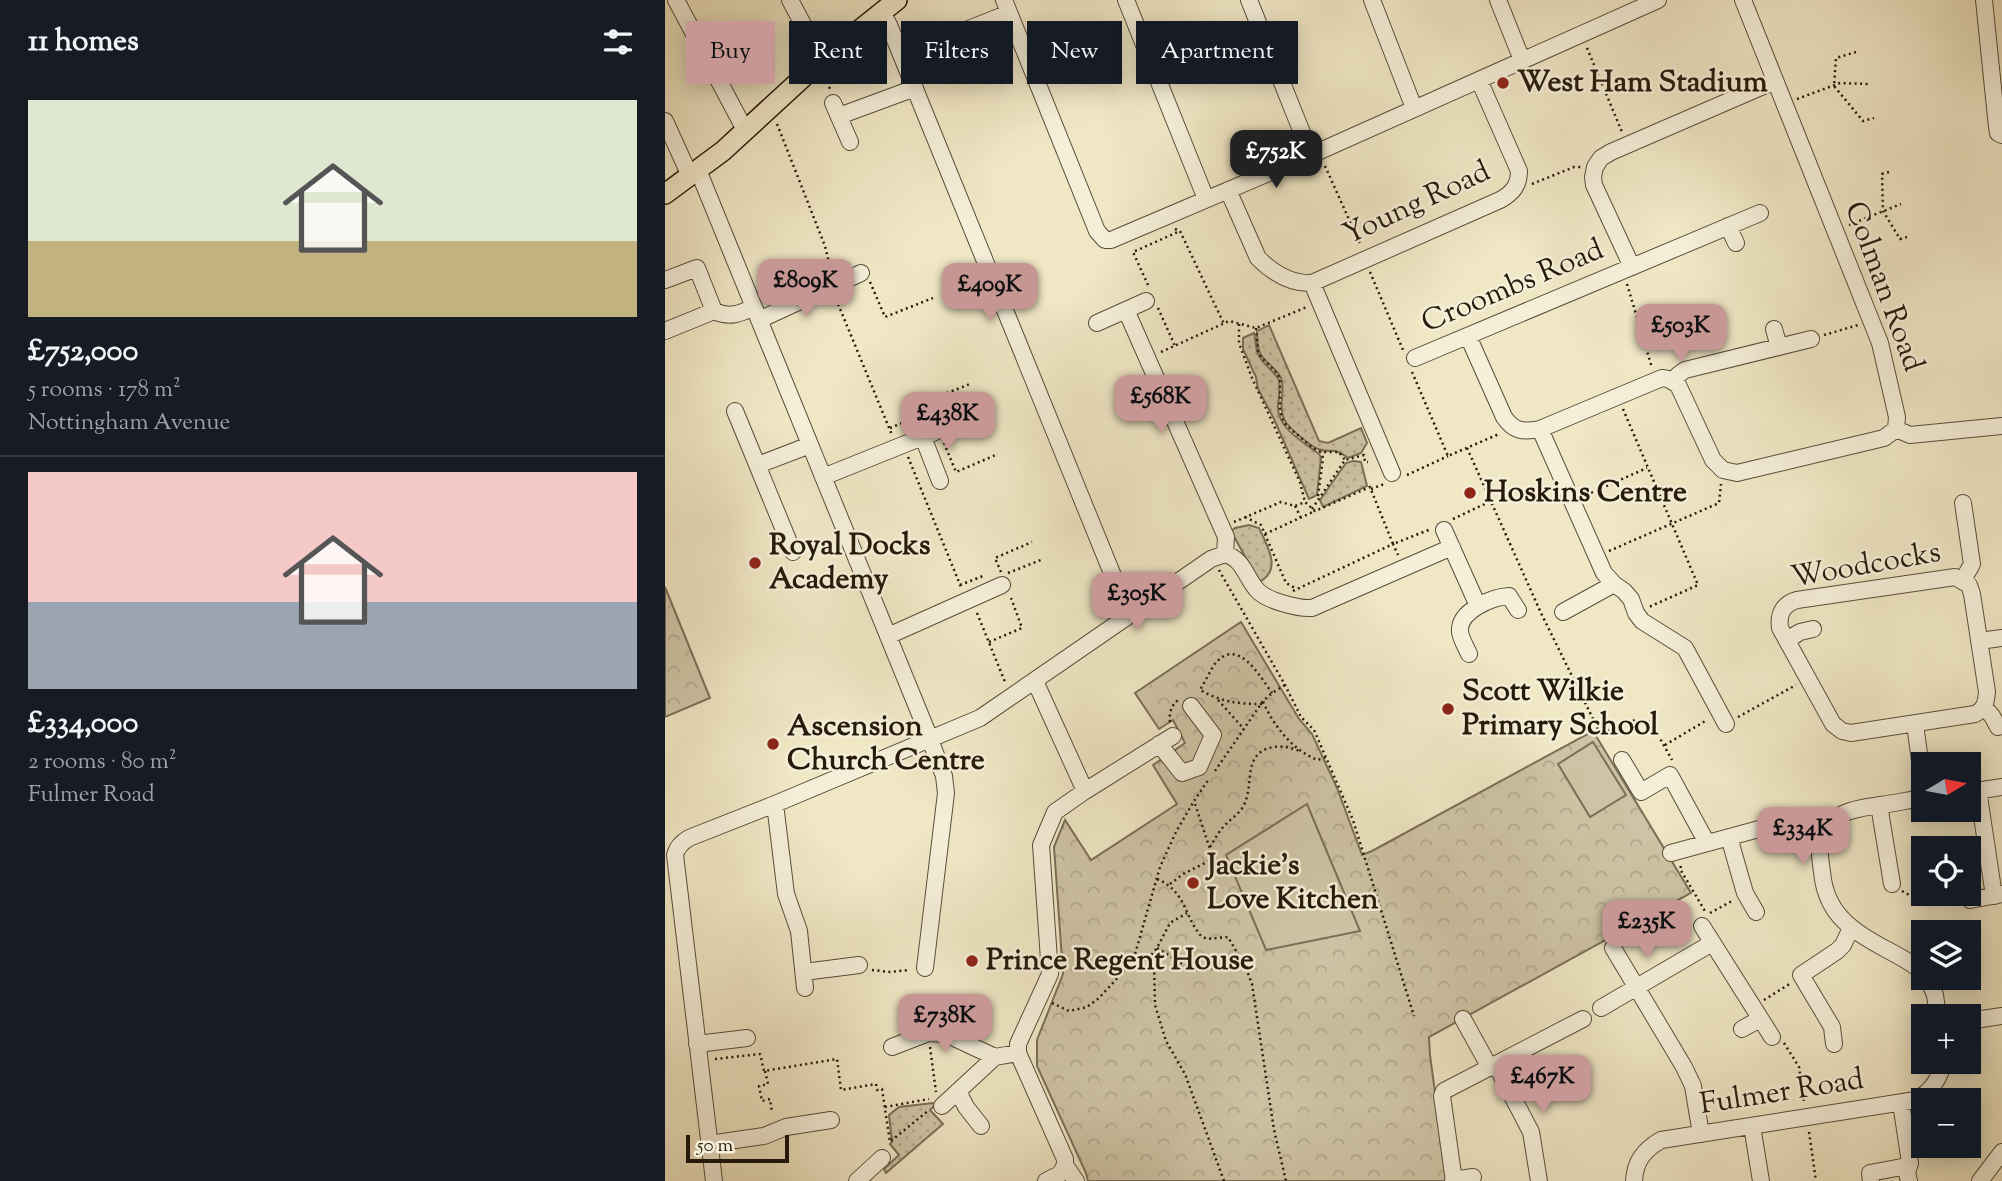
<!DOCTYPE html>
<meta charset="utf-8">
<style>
body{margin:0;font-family:"Sorts Mill Goudy",serif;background:#242831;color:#f1f3f6;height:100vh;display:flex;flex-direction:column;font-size:26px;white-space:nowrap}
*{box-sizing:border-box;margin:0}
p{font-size:23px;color:#9ea1a6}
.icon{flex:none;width:38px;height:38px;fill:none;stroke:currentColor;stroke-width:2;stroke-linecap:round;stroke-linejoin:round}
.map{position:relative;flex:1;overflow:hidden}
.side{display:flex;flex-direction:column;background:#171b24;width:665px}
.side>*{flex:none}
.guide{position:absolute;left:21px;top:21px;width:665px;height:63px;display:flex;gap:14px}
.needle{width:46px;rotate:80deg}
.buttons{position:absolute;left:1246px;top:752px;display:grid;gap:14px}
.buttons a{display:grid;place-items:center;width:70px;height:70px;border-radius:0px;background:#171b24;box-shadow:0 4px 18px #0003;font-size:35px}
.scale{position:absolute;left:21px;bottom:18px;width:103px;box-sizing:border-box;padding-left:7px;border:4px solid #271a0b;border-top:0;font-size:19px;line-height:24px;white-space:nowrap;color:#271a0b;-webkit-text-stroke:5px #f5efd9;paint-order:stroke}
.price{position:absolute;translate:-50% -60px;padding:0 16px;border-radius:14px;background:#c59692;color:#111;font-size:23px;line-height:46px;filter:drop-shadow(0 2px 4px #0008)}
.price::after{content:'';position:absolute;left:50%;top:42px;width:21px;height:16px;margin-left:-10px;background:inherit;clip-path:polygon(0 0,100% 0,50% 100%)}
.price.selected{background:#222;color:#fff}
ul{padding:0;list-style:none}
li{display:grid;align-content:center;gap:14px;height:371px;padding:0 28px}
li+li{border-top:2px solid #363941}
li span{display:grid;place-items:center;height:217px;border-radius:0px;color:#555}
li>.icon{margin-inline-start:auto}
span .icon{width:126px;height:126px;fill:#fffc;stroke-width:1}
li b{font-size:30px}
h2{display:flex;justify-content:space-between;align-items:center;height:84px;padding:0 28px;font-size:30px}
.pill{padding:0 24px;border-radius:0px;background:#171b24;box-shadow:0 4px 18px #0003;font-size:24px;line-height:63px}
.pill.selected{background:#c59692;color:#111}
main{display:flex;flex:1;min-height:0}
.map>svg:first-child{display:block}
.grass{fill:url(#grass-dots);stroke:#7a6f58;stroke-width:2}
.park{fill:url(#park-crowns);stroke:#7a6f58;stroke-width:2}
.pitch{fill:#cec4a5;stroke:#7a6f58;stroke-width:2}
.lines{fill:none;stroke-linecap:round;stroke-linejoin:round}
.minor-casing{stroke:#594d3a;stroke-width:18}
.major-casing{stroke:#271a0b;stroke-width:22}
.path{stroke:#271a0b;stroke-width:2.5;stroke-dasharray:2 3.5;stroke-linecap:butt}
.minor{stroke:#f5efd9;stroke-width:16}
.major{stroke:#f0e7c5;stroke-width:19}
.poi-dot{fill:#8f2418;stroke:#f5efd9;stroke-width:2.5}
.labels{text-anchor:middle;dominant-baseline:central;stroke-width:5;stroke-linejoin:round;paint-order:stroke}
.poi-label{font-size:30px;font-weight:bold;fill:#271a0b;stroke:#f5efd9;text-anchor:start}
.street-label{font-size:30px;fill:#271a0b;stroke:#f5efd9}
</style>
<main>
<section class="side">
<h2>11 homes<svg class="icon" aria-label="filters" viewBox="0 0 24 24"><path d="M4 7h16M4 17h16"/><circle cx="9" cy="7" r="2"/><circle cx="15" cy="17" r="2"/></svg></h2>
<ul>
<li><span style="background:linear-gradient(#dfe7d0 65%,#c2b280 0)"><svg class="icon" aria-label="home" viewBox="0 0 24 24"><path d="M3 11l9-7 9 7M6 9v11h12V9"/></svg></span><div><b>£752,000</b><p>5 rooms · 178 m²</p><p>Nottingham Avenue</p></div></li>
<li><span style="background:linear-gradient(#f6c9c9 60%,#9aa5b1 0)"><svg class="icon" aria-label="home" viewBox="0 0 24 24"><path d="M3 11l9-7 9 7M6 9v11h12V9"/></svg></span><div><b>£334,000</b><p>2 rooms · 80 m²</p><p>Fulmer Road</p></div></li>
</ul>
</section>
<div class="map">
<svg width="1337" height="1181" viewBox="0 0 1337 1181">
<defs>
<pattern id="grass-dots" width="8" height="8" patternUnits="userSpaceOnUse" patternTransform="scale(1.75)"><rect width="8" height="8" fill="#cec4a5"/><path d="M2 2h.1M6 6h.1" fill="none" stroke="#b1a88d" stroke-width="1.8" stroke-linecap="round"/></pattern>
<pattern id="park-crowns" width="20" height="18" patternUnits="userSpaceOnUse" patternTransform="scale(1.75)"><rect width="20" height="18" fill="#cec4a5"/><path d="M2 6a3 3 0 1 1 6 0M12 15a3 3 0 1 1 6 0" fill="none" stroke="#b1a88d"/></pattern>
</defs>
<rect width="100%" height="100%" fill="#f0e7c5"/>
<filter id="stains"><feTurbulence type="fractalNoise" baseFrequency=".00286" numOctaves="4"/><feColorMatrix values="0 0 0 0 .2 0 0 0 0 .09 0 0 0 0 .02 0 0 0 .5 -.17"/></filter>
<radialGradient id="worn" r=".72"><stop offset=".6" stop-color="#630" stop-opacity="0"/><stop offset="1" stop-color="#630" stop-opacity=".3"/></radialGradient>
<path class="grass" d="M 604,325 L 654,441 L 663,443 L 696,428 L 702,443 L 696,453 L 683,458 C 668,446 667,454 653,449 C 645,446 624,428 620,421 C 612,407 621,391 616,378 C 611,368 599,362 595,353 C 592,346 592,338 592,331 Z
M 589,333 C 591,340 590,349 594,356 C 599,365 609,371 614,380 C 616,390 613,399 613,409 C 614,429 640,443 654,454 L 656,457 L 652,495 L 644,499 L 609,419 L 593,389 L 591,377 L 578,349 L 578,338 Z
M 688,461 L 696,462 L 702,486 L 658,507 L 655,500 L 681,463 Z
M 584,525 L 594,528 C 602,546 618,570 594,582 L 566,531 L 570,528 Z
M 268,1103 L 270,1105 L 265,1110 L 278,1124 L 221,1173 L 219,1169 L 234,1155 L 225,1144 L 227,1142 L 224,1115 L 234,1107 Z"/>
<path class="park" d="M 0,587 L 45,698 L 0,717 Z
M 576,622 L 634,719 L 647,734 L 672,788 L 697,855 L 707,851 L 928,731 L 1026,893 L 764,1037 L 765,1055 L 782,1181 L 423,1181 L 421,1173 L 372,1066 L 372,1040 L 398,974 L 389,847 L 400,820 L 426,860 L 512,804 L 488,765 L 520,743 L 508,720 L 494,729 L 470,693 Z"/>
<path class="pitch" d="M 928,742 L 961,795 L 925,817 L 893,764 Z
M 642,804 L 695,931 L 601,950 L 561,855 Z"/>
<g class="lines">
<g class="minor-casing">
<path id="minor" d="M 11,0 L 80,130
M 125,0 L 157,60
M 339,0 L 432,231 L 440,240 L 446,240 L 646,155 L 993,0
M 461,0 L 541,199
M 584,0 L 646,155
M 707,0 L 749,108
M 833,0 L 857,60
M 1078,0 L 1215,343 L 1232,417 L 1231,429
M 1319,0 L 1332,127 L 1333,133 L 1337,135
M 216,11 L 224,25 L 464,615
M 301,30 L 344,13
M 168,103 L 185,142
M 174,116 L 250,88
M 0,121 L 25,176
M 33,170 L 261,729 L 279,776 L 281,793 L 260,968
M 563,190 L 593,258 C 607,272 626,284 647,283 L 835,200 C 848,193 854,185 854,171 L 814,80
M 1063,226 L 1071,243
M 967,267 L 929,185 L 928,177 L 930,167 L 936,158 L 946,152 L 1110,81
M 0,280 L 32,268 L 49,311 C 64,318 75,314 89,307
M 647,283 L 727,473
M 461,310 L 561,537 L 560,554
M 94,320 L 196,273
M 432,323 L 481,301
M 1109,329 L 1114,347
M 0,331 L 49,311
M 803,336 L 839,417 C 849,432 859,432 875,429 L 997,378 L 1003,379 L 1013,385 L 1048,460 L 1058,470 L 1072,473 L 1219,438 L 1231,429
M 750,358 L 1095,213
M 1009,381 L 1013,375 L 1020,370 L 1146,339
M 70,411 L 128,552
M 875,429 L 939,573 L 949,584 L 959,591 L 966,599 L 971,613 L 977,621 L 1020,648 L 1061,724
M 1231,429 L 1245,435 L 1337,426
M 258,437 L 275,481
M 93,465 L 145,445
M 158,477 L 270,432
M 1298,503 L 1307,564 L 1298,580
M 779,530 L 813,606
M 560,554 C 579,559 581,579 593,591 C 603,601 634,609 647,608 L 787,547
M 1290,577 L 1304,585 L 1307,594 L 1322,692 C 1321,703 1320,709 1310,714 L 1186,733 L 1177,731 L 1168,724 L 1115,628 C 1113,614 1118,604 1132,600 Z
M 898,612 L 949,584
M 223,636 L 337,585
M 1122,640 L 1135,632 L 1148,629
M 1314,641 L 1337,638
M 804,654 C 801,647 796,639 795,632 C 793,611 827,597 844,596 L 853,610
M 370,681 L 420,791
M 1319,707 L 1327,716 L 1333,727 L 1337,726
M 1250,724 L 1258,783
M 494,744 L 517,773 L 534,767 L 548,735 L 526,706
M 957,760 L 976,792 L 1005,775 L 1042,843
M 1313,790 L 1329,896
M 1305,792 L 1337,787
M 1258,798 C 1244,800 1230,803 1216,805 C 1187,809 1162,812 1155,846 C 1154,854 1156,864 1157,872 C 1159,895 1168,913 1186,927 C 1207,945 1236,954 1258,972
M 110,804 L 121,894 L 134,931 L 140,988
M 1214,805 L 1227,884
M 1064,837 L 1080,893 L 1091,912
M 1006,853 L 1138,817 L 1148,820 L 1162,828
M 1305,900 L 1337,894
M 1037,926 L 1107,1037
M 948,948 L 1019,1067 L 1028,1086 L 1036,1134
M 139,972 L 194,965
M 1263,978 L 1270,995 L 1273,1017
M 936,1008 L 1047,943
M 798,1019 L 825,1068
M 1304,1021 L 1337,1016
M 1077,1029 L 1095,1019
M 32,1044 L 82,1038
M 1169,1044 L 1167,1027 L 1136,975 L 1172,951 L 1178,945 L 1186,928
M 227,1047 L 263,1033 L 281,1034 L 330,1057 L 353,1053
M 831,1065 L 866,1132 L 874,1181
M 293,1091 L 301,1107 L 316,1126
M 1236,1103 L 1245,1163 L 1242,1173 L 1244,1181
M 277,1106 L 330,1057
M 1087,1126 L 1096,1181
M 44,1144 L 99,1136 L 121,1127 L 166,1120
M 788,1180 L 808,1177
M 49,1181 L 10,855 C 12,847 17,842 24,838 L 110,804 L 315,718 L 546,559 L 560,554
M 192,1181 L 217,1158
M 381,1181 L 395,1174 L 400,1165
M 411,1181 L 400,1165 L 400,1159 L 353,1053 L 353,1044 L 385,974 L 376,845 L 390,812 L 420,791 L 508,736
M 789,1181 L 777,1096 L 779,1091 L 918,1019
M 969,1181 C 970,1161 979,1150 996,1140 L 1251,1100 C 1266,1091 1275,1080 1278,1062
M 1206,1181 L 1205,1173 L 1237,1167 L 1245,1163
M 1315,1181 L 1337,1152"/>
</g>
<g class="major-casing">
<path id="major" d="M 0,194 L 58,151 L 157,60 L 232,0"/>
</g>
<path class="path" d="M 922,48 L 957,132
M 1191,52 L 1171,58 L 1169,86 L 1198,121 L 1209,118
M 162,76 L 165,90
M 1132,99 L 1175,83 L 1203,84
M 112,124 L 160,246 L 166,271
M 660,166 L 696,246
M 1224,172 L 1217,174 L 1218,211 L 1235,239 L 1242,237
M 867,184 L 909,167 L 916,167
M 1184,225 L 1236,204
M 510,229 L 515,231 L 559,324
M 705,272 L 738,350
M 205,282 L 220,317 L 268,298
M 962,284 L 987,368
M 483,285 L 468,252 L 515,231
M 171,299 L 227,435
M 493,308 L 510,346
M 574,324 L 574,343 L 587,378 L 635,482 L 640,502
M 591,328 L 593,351 L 596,357 L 613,374 L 615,380 L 615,408 L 617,418 L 621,425 L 648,448 L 656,452 L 674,452 L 680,460
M 1159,335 L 1193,325
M 496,352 L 564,321 L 591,328 L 642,307
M 747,372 L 783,456 L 834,434
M 958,409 L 1033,585 L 984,607
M 269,417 L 262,401 L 305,384
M 274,419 L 314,403
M 225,428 L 266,411
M 279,443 L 291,472 L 333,454
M 802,448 L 876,613 L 936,735 L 962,721 L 982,720 L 987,724 L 1007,760
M 243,457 L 296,587
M 742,475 L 783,456
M 706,489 L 719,484
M 921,495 L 982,468
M 653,496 L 658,458 L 656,452
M 630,506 L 636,518
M 647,509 L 680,460 L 699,455 L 700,462 L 703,462
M 580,517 L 596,525 L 621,583 L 632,589
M 788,519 L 826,501
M 569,522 L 616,502 L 630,506 L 640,502 L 650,511 L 705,487 L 728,544 L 766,529
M 600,534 L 650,511
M 944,551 L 1054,503 L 1056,484
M 554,570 L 620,685 L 636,717 L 649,730 L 688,820 L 749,1016
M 336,572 L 330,558 L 367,542
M 343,573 L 376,560
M 295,585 L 318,576
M 628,591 L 728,544 L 733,555
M 312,613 L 340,682
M 324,642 L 357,628 L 346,598
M 553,700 L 579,729
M 598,702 C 609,726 628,751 653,760 L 661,757
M 597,704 C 572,704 557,702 535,690 C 540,682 544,673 549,665 C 572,635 594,675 607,693
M 1073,717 L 1131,685
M 505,722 C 504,713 506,706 513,700
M 1000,745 L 1042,720
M 550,771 L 598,701 L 607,693 L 620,685
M 545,847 C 550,839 554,831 561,824 C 567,818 575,813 579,805 C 586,790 583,774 588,762 C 596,743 621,744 636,752
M 1016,866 L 1015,869 L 1040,911
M 492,879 C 521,891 519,916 536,936 L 542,939 L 563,937 L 580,966 L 587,984 L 609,1130 L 621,1181
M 505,884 L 518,874 L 546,860 L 547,855 L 529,801 L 544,779
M 1237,891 L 1255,901 L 1290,896
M 1045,913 L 1067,901
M 492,948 L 519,965 L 533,970 L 580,966
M 483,959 L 492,948 L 505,923 L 522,913
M 468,961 L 483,959 L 489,961 L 490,1005 L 501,1041 L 520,1074 L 559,1181
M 207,970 L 225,972 L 245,970
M 1099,1000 L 1126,983
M 387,1003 L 404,1011 L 422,1007 L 434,998 L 468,961 L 495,867 L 511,832 L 529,801
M 1119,1043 L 1134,1067 L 1139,1102
M 265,1047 L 271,1092
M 50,1059 L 95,1054 L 99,1071 L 172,1059 L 176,1090 L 211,1084 L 212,1090 L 217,1089 L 225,1142
M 100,1071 L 103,1084 L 94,1086 L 97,1101 L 105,1099 L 107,1112
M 220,1107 L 264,1099
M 1144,1132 L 1151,1181
M 226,1141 L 264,1110"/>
<use href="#minor" class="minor"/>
<use href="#major" class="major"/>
</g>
<g class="poi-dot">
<circle cx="838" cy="83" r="7"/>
<circle cx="805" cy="493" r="7"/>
<circle cx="90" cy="563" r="7"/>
<circle cx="783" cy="709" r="7"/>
<circle cx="108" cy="744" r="7"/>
<circle cx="528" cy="883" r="7"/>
<circle cx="307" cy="961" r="7"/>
</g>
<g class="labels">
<g class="poi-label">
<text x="852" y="83">West Ham Stadium</text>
<text x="819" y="493">Hoskins Centre</text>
<text x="104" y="546">Royal Docks<tspan x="104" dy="34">Academy</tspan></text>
<text x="797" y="692">Scott Wilkie<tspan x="797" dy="34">Primary School</tspan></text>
<text x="122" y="727">Ascension<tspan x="122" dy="34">Church Centre</tspan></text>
<text x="542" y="866">Jackie's<tspan x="542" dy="34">Love Kitchen</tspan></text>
<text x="321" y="961">Prince Regent House</text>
</g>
<g class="street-label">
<text transform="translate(752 204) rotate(-25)">Young Road</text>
<text transform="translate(848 287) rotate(-23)">Croombs Road</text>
<text transform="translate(1218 287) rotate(70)">Colman Road</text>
<text transform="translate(1201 566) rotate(-10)">Woodcocks</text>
<text transform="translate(1117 1093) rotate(-9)">Fulmer Road</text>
</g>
</g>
<rect width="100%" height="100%" filter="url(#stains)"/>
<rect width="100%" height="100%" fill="url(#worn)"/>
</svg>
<div class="buttons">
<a><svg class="needle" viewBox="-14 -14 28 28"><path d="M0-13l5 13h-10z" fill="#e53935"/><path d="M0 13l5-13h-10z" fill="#9ea1a6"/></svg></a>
<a><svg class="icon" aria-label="locate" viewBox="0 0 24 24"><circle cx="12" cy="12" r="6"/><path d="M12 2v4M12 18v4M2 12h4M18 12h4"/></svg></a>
<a><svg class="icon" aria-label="layers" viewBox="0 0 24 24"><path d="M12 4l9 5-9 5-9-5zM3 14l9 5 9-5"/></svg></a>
<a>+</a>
<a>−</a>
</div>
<div class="scale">50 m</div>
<b class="price selected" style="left:611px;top:190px">£752K</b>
<b class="price" style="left:141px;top:319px">£809K</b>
<b class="price" style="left:325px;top:323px">£409K</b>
<b class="price" style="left:1016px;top:364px">£503K</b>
<b class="price" style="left:496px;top:435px">£568K</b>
<b class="price" style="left:283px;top:452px">£438K</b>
<b class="price" style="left:472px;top:632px">£305K</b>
<b class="price" style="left:1138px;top:867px">£334K</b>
<b class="price" style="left:982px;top:960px">£235K</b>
<b class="price" style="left:280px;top:1054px">£738K</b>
<b class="price" style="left:878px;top:1115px">£467K</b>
<div class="guide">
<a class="pill selected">Buy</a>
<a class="pill">Rent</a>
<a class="pill">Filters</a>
<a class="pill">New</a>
<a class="pill">Apartment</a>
</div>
</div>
</main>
